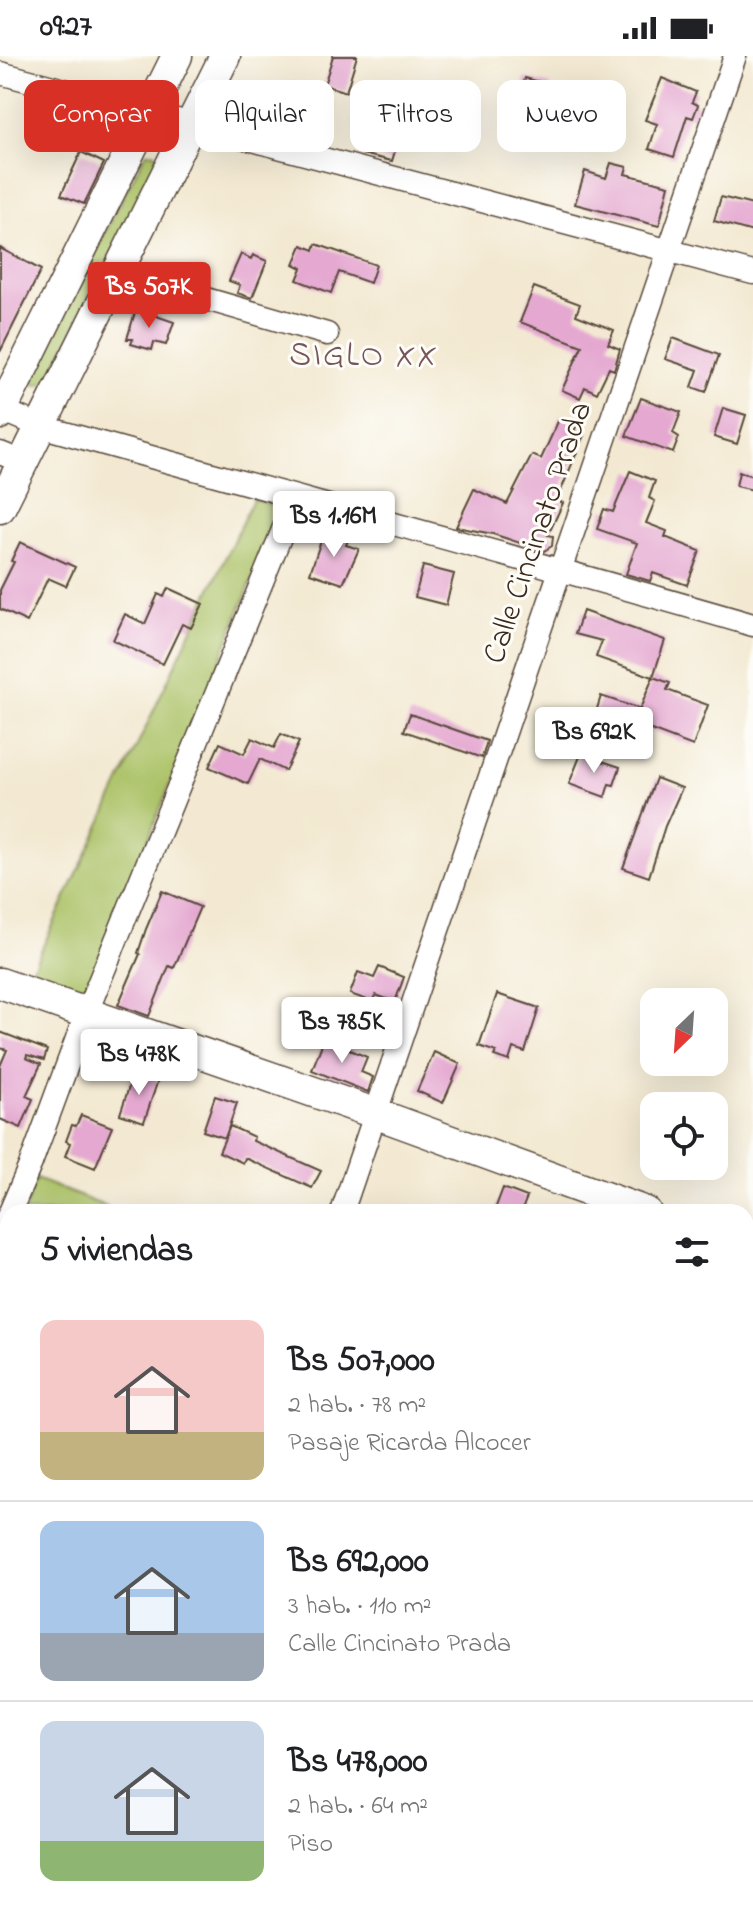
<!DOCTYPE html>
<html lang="es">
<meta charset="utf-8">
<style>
body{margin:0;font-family:"Indie Flower",sans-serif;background:#f2f2f2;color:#202124;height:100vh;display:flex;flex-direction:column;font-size:30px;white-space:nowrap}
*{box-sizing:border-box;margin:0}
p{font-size:26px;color:#757577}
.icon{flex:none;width:44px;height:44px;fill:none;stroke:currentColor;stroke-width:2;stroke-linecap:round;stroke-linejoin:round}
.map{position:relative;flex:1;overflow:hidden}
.drawer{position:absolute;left:0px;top:1148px;width:754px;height:714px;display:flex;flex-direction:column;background:#fff;border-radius:24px 24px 0 0;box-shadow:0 8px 32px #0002}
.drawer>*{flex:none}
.guide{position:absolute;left:24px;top:24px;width:706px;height:72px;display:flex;gap:16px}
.needle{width:52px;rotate:205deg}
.fabs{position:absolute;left:640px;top:932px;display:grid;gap:16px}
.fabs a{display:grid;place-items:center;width:88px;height:88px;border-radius:16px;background:#fff;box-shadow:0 8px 32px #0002;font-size:40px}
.price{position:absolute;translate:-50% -68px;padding:0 18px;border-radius:8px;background:#fff;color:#222;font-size:26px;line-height:52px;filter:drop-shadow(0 2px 4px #0008)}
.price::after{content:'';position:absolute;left:50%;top:48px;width:24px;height:18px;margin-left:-12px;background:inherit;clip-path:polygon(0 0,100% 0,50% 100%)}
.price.active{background:#d93025;color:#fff}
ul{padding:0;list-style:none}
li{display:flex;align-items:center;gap:24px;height:200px;padding:0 40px}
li+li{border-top:2px solid #e0e0e0}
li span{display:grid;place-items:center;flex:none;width:224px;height:160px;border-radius:16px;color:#555}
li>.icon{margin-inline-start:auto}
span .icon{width:96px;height:96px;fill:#fffc;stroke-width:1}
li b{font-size:34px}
h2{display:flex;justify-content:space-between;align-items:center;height:96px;padding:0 40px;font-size:34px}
.pill{padding:0 28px;border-radius:16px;background:#fff;box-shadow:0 8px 32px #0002;font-size:28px;line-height:72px}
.pill.active{background:#d93025;color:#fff}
.status{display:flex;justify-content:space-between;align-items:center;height:56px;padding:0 40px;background:#fff;direction:ltr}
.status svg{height:22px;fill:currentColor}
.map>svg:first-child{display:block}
.green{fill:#acc267;stroke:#747642;stroke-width:2}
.building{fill:#e5a9d1}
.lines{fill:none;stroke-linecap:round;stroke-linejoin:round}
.street-casing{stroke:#574739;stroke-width:25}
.secondary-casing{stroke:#574739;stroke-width:33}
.street{stroke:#fff;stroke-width:22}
.secondary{stroke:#fff;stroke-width:30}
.labels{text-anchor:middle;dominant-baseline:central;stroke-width:6;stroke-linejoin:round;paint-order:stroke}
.street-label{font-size:32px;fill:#3b2a1e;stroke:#fdfcf7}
.neighbourhood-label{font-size:34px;letter-spacing:2px;fill:#76565d;stroke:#fdfcf7}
</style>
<div class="status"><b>09:27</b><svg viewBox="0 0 49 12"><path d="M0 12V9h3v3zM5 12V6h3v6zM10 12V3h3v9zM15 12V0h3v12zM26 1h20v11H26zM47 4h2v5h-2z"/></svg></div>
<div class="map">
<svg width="753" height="1861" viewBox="0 0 753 1861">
<rect width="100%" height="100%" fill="#fdfcf7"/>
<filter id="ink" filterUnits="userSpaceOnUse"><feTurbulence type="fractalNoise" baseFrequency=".0125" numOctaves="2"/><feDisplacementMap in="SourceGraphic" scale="16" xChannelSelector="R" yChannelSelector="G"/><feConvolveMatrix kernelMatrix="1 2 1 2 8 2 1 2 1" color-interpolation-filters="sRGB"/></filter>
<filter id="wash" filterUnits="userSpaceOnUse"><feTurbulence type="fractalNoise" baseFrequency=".006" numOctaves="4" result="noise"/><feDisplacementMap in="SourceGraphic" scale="32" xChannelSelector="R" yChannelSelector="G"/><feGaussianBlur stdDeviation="1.8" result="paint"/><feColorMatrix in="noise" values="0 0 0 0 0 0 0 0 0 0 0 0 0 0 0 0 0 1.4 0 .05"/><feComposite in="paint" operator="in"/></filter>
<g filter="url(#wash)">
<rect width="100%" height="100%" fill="#f3e9d2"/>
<path class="green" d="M 154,96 L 159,104 L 47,326 L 36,329 L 32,322 L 143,102 L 146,97 Z
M 253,443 L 281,452 L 90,927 C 72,941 48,927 29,920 Z
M 36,1123 L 120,1156 L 24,1156 Z
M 8,1197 L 8,1273 L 0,1270 L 0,1218 Z
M 318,1854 L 395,1854 L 392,1861 L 316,1861 Z
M 483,1854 L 618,1854 L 614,1861 L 494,1861 Z"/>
<g id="blocks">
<path class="building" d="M 333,0 L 357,0 L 346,36 L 324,29 Z
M 525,22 L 551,29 L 538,80 L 512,74 Z
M 662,22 L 696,36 L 692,46 L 698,49 L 693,62 L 687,60 L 674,101 L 649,93 L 657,68 L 645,64 Z
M 48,47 L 63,52 L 58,70 L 71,74 L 67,89 L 38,81 Z
M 375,58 L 403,68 L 392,105 L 362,98 Z
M 81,96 L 104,107 L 84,148 L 61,139 Z
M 611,107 L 627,111 L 625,118 L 669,129 L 659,170 L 575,148 L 585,115 L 606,122 Z
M 721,141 L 753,149 L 753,176 L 714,165 Z
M 316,188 L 376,209 L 370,227 L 339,216 L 331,237 L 297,224 L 302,212 L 294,208 L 302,189 L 314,194 Z
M 0,192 L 41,214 L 0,296 Z
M 241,198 L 251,203 L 253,199 L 267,205 L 252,242 L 237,237 L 240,229 L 229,225 Z
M 534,231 L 580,248 L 576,259 L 614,274 L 608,288 L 620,293 L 614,314 L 609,312 L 597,337 L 585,331 L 580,342 L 562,334 L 582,290 L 520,266 Z
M 136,253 L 174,266 L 166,289 L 154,286 L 152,294 L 131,288 L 133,283 L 127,283 Z
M 673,282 L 719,299 L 706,336 L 692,331 L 698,314 L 665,303 Z
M 641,342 L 681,356 L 673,377 L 679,381 L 673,397 L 626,380 Z
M 723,352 L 746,359 L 737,388 L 714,381 Z
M 560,361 L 577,369 L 574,375 L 584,379 L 557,444 L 563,447 L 548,479 L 553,480 L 552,490 L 544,495 L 493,478 L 456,471 L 474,433 L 507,448 L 532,399 L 541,403 Z
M 630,415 L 655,425 L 649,442 L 655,445 L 646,467 L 667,475 L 665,481 L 700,495 L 687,529 L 653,517 L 650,525 L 626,518 L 637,487 L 597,473 L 604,453 L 613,456 Z
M 739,416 L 753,420 L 753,434 L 736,430 Z
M 324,476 L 348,484 L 346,489 L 359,493 L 343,528 L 310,517 Z
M 20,486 L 75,511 L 66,530 L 48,522 L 27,566 L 0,553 L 0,534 L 14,506 L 11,505 Z
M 423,510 L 454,518 L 446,549 L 415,541 Z
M 168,532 L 203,548 L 191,572 L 182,568 L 163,608 L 113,584 L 125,558 L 145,568 L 158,538 L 164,541 Z
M 583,555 L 665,584 L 653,621 L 596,601 L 602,585 L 575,578 Z
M 653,621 L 670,627 L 667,634 L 708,649 L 693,690 L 622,663 L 596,656 L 601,640 L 640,653 Z
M 410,658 L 487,685 L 482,702 L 404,675 Z
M 281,678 L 299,686 L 285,715 L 260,703 L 248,728 L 209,711 L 220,687 L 244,698 L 252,682 L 274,692 Z
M 581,698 L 620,711 L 614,729 L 609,728 L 605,741 L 569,728 Z
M 656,722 L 682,732 L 665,770 L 649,821 L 623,812 Z
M 162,835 L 200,851 L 174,912 L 169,910 L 149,960 L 118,949 L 140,898 L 138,897 L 146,873 Z
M 379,911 L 404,921 L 395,946 L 376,939 L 373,946 L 350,938 L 358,916 L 374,922 Z
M 497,938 L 539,952 L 525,996 L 513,992 L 509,1005 L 494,1000 L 496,996 L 479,990 Z
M 0,976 L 47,994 L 44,1004 L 27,999 L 26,1002 L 41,1008 L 26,1040 L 33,1043 L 21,1072 L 0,1063 L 0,1010 L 7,994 L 0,992 Z
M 324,983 L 367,1001 L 361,1016 L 373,1021 L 368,1036 L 312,1014 Z
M 434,996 L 460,1008 L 443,1047 L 417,1035 Z
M 134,1016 L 158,1024 L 144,1066 L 120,1058 Z
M 215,1040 L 237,1047 L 225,1082 L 203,1075 Z
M 81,1059 L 112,1071 L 95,1112 L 65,1100 L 70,1087 L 66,1085 L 72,1069 L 76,1070 Z
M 230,1070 L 254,1081 L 253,1085 L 321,1115 L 312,1132 L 245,1102 L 243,1107 L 219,1096 Z
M 503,1132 L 527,1141 L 521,1156 L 494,1156 Z"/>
</g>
</g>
<g filter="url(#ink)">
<use href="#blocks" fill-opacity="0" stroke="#574739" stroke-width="2"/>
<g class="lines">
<g class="street-casing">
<path id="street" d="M 0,17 L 753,217
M 116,217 L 327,278
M 2,354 L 40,370 C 278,437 516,500 753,569
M 0,397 L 23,406
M 10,1156 L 31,1107 L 86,958 L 296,442
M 342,1156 L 735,0
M 0,1178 L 8,1160
M 746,1370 L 753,1359
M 0,1463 L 8,1466
M 105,1861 L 107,1854"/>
</g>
<g class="secondary-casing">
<path id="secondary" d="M 0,358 L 177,0
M 0,452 L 225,0
M 0,927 L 377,1058 L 646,1156
M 746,1192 L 753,1195"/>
</g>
<use href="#street" class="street"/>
<use href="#secondary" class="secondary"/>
</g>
</g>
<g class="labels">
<g class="street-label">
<text transform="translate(539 477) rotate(-71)">Calle Cincinato Prada</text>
</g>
<g class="neighbourhood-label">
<text x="364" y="301">SIGLO XX</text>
</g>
</g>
</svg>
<div class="fabs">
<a><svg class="needle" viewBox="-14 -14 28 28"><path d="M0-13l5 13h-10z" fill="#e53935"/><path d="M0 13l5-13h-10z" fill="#757577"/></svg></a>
<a><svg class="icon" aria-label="locate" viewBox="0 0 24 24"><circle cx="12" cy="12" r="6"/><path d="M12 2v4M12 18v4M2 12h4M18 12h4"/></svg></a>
</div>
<b class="price active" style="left:149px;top:274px">Bs 507K</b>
<b class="price" style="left:334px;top:503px">Bs 1.16M</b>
<b class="price" style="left:594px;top:719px">Bs 692K</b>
<b class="price" style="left:342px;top:1009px">Bs 785K</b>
<b class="price" style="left:139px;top:1041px">Bs 478K</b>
<div class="guide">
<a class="pill active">Comprar</a>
<a class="pill">Alquilar</a>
<a class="pill">Filtros</a>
<a class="pill">Nuevo</a>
</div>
<section class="drawer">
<h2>5 viviendas<svg class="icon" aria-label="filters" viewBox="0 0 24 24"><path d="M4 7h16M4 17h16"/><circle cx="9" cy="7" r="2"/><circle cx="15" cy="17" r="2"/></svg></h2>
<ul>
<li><span style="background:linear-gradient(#f6c9c9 70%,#c2b280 0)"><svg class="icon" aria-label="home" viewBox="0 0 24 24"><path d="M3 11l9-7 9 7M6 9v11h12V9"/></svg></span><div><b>Bs 507,000</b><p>2 hab. · 78 m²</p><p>Pasaje Ricarda Alcocer</p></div></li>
<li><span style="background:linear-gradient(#a9c7e8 70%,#9aa5b1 0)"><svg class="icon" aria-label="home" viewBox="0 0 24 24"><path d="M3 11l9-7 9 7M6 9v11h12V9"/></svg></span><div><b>Bs 692,000</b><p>3 hab. · 110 m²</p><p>Calle Cincinato Prada</p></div></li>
<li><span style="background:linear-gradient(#c9d6e8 75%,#8fb573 0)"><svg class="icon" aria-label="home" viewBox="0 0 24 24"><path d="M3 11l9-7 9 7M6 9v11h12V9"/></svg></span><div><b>Bs 478,000</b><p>2 hab. · 64 m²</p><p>Piso</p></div></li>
</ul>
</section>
</div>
